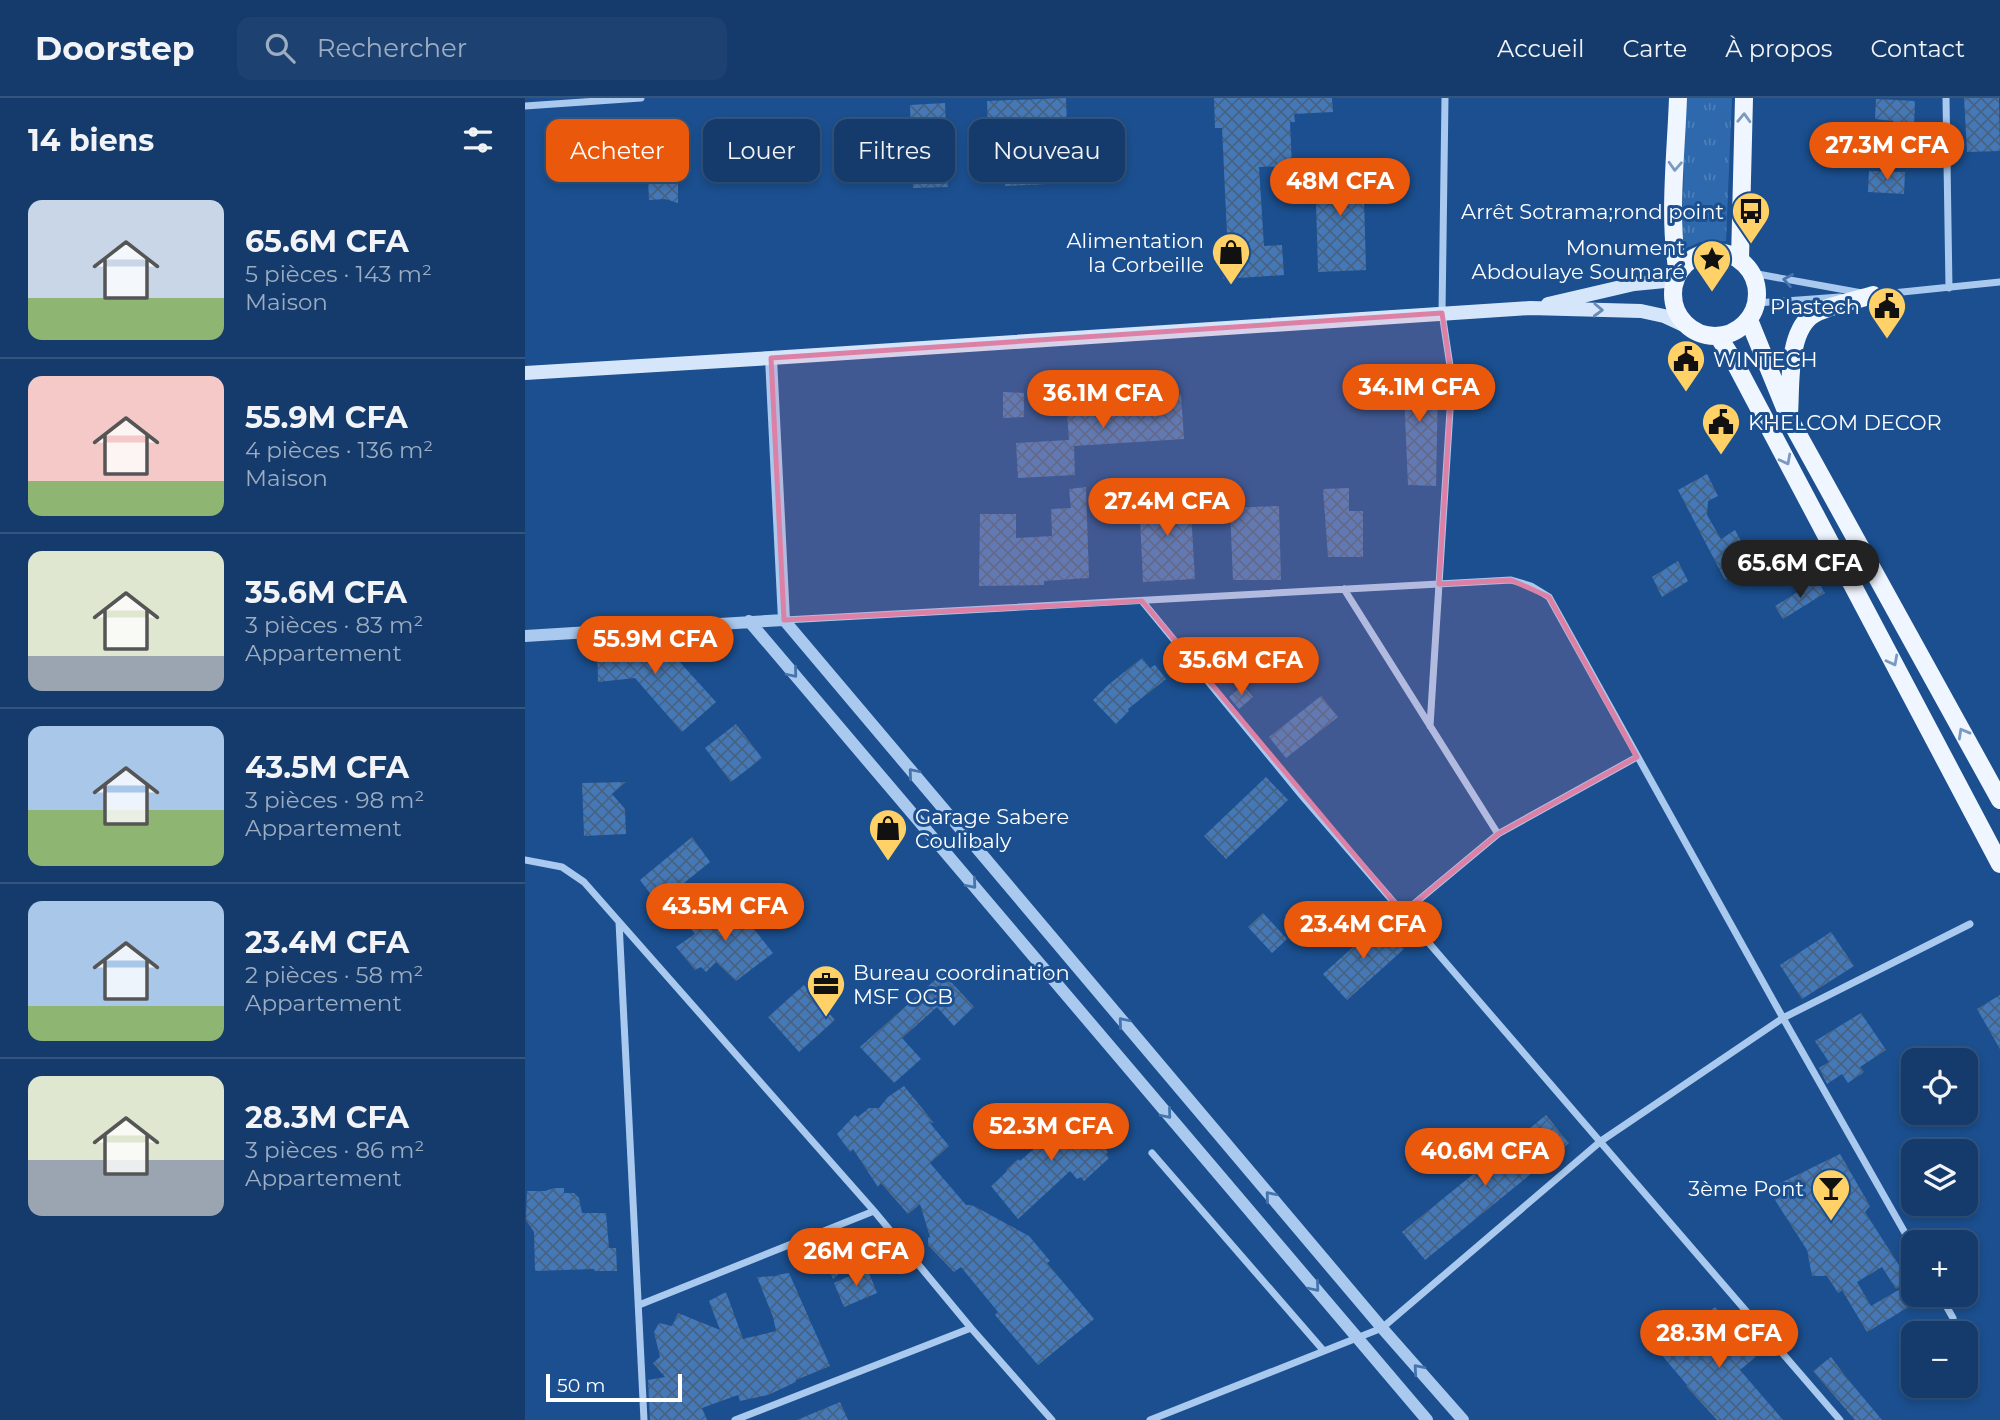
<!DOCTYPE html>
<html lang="fr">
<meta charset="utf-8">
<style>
body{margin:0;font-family:Montserrat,sans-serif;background:#1d4271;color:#f1f3f6;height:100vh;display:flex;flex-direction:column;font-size:26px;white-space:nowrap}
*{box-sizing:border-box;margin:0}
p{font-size:23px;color:#9dadc1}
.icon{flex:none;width:38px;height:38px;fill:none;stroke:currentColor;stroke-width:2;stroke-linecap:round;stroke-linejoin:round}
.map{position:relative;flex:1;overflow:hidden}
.drawer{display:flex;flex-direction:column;background:#143b6b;width:525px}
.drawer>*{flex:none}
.guide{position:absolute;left:21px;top:21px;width:665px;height:63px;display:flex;gap:14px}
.buttons{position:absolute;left:1376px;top:950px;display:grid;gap:14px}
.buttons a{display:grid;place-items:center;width:77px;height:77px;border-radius:14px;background:#143b6b;box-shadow:0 4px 10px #0003,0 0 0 2px #33557e;font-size:35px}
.scale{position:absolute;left:21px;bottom:18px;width:136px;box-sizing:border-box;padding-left:7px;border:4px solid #fff;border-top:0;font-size:19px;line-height:24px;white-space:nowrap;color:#fff;-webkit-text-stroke:5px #1b4f8f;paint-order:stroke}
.price{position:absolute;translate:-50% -60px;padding:0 16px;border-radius:24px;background:#ea580c;color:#fff;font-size:23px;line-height:46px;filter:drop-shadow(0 2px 4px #0008)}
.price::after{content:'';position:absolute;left:50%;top:42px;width:21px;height:16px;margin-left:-10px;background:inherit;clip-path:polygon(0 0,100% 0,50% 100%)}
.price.on{background:#222;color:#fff}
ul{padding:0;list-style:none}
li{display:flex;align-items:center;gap:21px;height:175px;padding:0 28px}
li+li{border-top:2px solid #33557e}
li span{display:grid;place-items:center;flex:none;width:196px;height:140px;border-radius:14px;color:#555}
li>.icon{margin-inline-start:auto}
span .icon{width:84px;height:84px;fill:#fffc;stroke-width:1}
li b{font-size:30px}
h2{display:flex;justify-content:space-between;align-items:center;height:84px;padding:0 28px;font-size:30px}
.tag{padding:0 24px;border-radius:14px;background:#143b6b;box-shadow:0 4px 10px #0003,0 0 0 2px #33557e;font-size:24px;line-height:63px}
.tag.on{background:#ea580c;color:#fff}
header{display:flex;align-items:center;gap:42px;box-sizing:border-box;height:98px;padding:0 35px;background:#143b6b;border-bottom:2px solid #33557e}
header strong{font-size:33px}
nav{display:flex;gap:38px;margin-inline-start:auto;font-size:24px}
.search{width:490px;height:63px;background:#1d4271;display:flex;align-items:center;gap:18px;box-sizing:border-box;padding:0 24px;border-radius:14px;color:#9dadc1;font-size:26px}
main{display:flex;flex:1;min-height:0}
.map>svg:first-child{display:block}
.grass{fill:url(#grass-tufts)}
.building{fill:url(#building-cross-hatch)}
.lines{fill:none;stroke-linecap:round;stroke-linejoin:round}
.minor{stroke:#a9c9ee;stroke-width:7}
.tertiary{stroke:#a9c9ee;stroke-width:12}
.secondary{stroke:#d6e6fa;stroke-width:14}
.primary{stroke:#f0f6ff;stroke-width:18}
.oneway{stroke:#7b9ac1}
.oneway2{stroke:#4674ac}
.oneway3{stroke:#668bba}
.marked{fill:#dd80a5;fill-opacity:0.2;stroke:#dd80a5;stroke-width:5;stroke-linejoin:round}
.labels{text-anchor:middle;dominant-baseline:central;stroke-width:6;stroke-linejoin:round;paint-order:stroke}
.poi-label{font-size:21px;fill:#fff;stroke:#1b4f8f;text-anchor:end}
</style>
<header>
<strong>Doorstep</strong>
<div class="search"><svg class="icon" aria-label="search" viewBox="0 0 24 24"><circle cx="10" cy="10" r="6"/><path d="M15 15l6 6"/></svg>Rechercher</div>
<nav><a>Accueil</a><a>Carte</a><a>À propos</a><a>Contact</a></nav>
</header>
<main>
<section class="drawer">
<h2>14 biens<svg class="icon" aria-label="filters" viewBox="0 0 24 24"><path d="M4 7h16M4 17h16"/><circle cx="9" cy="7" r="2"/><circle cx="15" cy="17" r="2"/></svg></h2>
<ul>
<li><span style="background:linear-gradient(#c9d6e8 70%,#8fb573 0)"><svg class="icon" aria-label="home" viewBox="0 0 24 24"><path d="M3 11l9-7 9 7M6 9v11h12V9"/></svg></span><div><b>65.6M CFA</b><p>5 pièces · 143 m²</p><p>Maison</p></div></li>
<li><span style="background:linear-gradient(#f6c9c9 75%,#8fb573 0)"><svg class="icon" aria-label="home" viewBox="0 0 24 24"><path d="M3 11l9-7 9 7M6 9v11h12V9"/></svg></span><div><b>55.9M CFA</b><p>4 pièces · 136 m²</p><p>Maison</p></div></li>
<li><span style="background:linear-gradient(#dfe7d0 75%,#9aa5b1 0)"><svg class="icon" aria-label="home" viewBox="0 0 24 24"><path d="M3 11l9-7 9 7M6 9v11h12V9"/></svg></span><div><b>35.6M CFA</b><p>3 pièces · 83 m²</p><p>Appartement</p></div></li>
<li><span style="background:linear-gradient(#a9c7e8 60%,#8fb573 0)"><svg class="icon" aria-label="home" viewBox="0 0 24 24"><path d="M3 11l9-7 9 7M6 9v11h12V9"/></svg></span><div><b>43.5M CFA</b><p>3 pièces · 98 m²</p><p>Appartement</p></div></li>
<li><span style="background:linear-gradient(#a9c7e8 75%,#8fb573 0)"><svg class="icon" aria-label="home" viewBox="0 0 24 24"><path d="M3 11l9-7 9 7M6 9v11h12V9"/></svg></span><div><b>23.4M CFA</b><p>2 pièces · 58 m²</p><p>Appartement</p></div></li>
<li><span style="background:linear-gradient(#dfe7d0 60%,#9aa5b1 0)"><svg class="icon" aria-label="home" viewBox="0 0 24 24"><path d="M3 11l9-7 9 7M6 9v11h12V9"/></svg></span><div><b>28.3M CFA</b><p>3 pièces · 86 m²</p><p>Appartement</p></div></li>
</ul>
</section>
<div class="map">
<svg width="1475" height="1322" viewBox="0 0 1475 1322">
<defs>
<pattern id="grass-tufts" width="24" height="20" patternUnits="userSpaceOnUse" patternTransform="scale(1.75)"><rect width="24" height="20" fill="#2e69ad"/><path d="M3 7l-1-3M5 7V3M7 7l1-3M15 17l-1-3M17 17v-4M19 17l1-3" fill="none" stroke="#4d80b9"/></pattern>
<pattern id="building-cross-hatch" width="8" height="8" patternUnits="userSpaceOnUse" patternTransform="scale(1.75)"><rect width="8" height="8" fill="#4478b7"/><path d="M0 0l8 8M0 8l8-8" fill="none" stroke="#486282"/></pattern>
</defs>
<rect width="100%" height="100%" fill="#1b4f8f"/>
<path class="grass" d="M 1160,0 L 1207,0 L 1201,143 L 1175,144 L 1157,152 Z"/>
<path class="building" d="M 541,0 L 544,85 L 480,88 L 478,29 L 463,30 L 462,3 Z
M 689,0 L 807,0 L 808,14 L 769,16 L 770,24 L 765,24 L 767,68 L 734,69 L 739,148 L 757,147 L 759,177 L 698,181 L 696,157 L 703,157 L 697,30 L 690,30 Z
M 1439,0 L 1474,0 L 1475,53 L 1442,54 Z
M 1351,1 L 1390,3 L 1389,29 L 1368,28 L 1368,23 L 1350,21 Z
M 420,5 L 423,89 L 388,90 L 385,7 Z
M 138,52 L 153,52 L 153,105 L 140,101 L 124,102 L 122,60 L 135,56 Z
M 838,66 L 841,172 L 793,174 L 790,67 Z
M 1344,73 L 1380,74 L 1379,96 L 1343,94 Z
M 900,272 L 913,288 L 911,388 L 883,387 L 879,295 L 864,293 L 863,274 Z
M 478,294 L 499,295 L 499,319 L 478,320 Z
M 656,296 L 659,341 L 549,348 L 550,377 L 493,380 L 491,345 L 544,342 L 541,301 Z
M 1182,376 L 1193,398 L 1183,403 L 1182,417 L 1196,441 L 1210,432 L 1227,464 L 1200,482 L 1153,392 Z
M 561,389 L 564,480 L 519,483 L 519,487 L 454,488 L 455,416 L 491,416 L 491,440 L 527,438 L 526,411 L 546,410 L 544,391 Z
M 824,390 L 824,413 L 838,413 L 838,459 L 803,459 L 798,391 Z
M 665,397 L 670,481 L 618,484 L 614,399 Z
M 754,408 L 756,482 L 708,482 L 705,410 Z
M 1153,463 L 1163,483 L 1137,499 L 1127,479 Z
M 1292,482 L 1300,495 L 1258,521 L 1250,508 Z
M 132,539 L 191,604 L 157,634 L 110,580 L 73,584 L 72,542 Z
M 617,560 L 625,570 L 630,567 L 641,581 L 603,611 L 604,613 L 591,626 L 568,602 L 583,587 Z
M 718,587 L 728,599 L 714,611 L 704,599 Z
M 796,598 L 813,619 L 761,660 L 744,639 Z
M 211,626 L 237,660 L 206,684 L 180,650 Z
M 741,679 L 763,702 L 701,761 L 679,738 Z
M 101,684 L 87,696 L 100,711 L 101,736 L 59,738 L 57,685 Z
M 167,739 L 185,764 L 133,806 L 115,782 Z
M 201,801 L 222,829 L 225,826 L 248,855 L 211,883 L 191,864 L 181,874 L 176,869 L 170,872 L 151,849 L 170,836 L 166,831 Z
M 738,815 L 762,841 L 747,855 L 723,829 Z
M 855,825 L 879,851 L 822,902 L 798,876 Z
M 1306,834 L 1329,868 L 1277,901 L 1255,867 Z
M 418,875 L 449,909 L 429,928 L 412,909 L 377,940 L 396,961 L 369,985 L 335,949 Z
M 279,887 L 310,922 L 274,954 L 243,919 Z
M 1475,897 L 1475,951 L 1452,911 Z
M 1336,915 L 1361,952 L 1335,969 L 1339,974 L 1323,985 L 1317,976 L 1302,986 L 1294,970 L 1304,964 L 1290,943 Z
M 379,988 L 409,1025 L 404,1024 L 424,1048 L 405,1065 L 441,1107 L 447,1107 L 504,1138 L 525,1163 L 522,1165 L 569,1221 L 513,1267 L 470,1217 L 473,1214 L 436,1169 L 429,1174 L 403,1147 L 403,1140 L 405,1139 L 395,1106 L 383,1116 L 356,1085 L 353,1089 L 328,1051 L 325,1054 L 312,1036 L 330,1017 L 333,1019 L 344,1010 L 354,1010 L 363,999 Z
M 543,1010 L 583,1054 L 581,1056 L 584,1060 L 559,1083 L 556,1079 L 552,1081 L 545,1073 L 493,1121 L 466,1088 L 481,1074 L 482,1071 L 493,1061 L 495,1063 L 519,1042 L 514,1035 Z
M 1021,1017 L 1044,1045 L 900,1162 L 877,1134 Z
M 1315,1056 L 1345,1108 L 1340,1114 L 1384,1183 L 1371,1191 L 1357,1169 L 1332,1184 L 1346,1208 L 1377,1190 L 1387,1207 L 1342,1234 L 1317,1192 L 1313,1195 L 1302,1178 L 1287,1178 L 1282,1152 L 1243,1091 Z
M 29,1090 L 39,1090 L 39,1095 L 49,1095 L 54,1100 L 57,1115 L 81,1115 L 84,1150 L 91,1150 L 92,1173 L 70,1173 L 69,1171 L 10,1173 L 9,1134 L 1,1122 L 2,1093 L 20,1093 Z
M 353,1138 L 355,1141 L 308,1181 L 299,1161 Z
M 342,1170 L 352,1195 L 319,1209 L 309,1185 Z
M 264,1175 L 305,1268 L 271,1282 L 271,1284 L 243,1297 L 215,1303 L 213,1297 L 177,1310 L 182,1322 L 125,1322 L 123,1282 L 140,1279 L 128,1265 L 135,1259 L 129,1234 L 134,1225 L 147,1228 L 153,1215 L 195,1232 L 184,1203 L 201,1194 L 218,1241 L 251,1233 L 248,1219 L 232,1179 L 252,1178 L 252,1177 Z
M 1190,1209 L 1233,1257 L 1215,1272 L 1258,1322 L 1192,1322 L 1161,1288 L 1162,1287 L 1135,1255 Z
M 1306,1259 L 1321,1279 L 1357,1322 L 1330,1322 L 1288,1273 Z
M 315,1304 L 323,1322 L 272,1322 Z"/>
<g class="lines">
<path class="minor" d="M 1421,0 L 1424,190
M 0,8 L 116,0
M 1227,175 L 1337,195
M 1348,197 L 1475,184
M 1232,205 L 1315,199
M 819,491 L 973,736
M 617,503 L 778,699 L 1315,1322
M 260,522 L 986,482 L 1006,488 L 1024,499 L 1258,920 L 1388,1149
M 905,628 L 927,281 L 917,215 L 920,0
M 0,762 L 37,769 L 59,784 L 349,1113 L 446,1230 L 527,1322
M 878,815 L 973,736 L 1112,659
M 94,824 L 119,1322
M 627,1055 L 798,1252
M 1415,1197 L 1428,1220
M 114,1207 L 349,1113
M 210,1322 L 446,1230
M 625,1322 L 857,1230 L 1076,1043 L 1258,920 L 1445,826"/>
<path class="tertiary" d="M 246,260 L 259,522 L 857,1230 L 938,1322
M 224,523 L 902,1322
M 0,538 L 259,522"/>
<path class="secondary" d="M 1023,206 L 1109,186 L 1150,182
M 0,275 L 246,260 L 1005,210 L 1116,213 L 1139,218 L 1165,230"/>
<path class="primary" d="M1148 196a42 42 0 1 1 84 0a42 42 0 1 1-84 0Z
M 1215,162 L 1219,0
M 1153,176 C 1143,119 1151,58 1153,0
M 1224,222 L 1264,320 L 1475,702
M 1193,238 L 1209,263 L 1475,766
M 1264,316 C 1266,289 1262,237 1286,218 C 1298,209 1332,202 1348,197"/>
</g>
<defs><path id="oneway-chevron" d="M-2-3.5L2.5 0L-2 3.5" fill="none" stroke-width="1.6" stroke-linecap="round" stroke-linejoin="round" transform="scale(1.75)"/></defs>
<g class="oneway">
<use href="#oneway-chevron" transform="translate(1219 20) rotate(-88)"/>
<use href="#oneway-chevron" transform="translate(1150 68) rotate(93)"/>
<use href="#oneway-chevron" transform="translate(1261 362) rotate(62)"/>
<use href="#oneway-chevron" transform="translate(1368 563) rotate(62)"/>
<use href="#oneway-chevron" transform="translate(1438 635) rotate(-119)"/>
</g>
<g class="oneway2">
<use href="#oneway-chevron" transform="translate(1263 182) rotate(-170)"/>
<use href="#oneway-chevron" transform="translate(268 575) rotate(50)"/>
<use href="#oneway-chevron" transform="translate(388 675) rotate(-130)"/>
<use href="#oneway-chevron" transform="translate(447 786) rotate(50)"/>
<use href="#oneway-chevron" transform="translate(598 924) rotate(-130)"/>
<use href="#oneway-chevron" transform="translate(642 1016) rotate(50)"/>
<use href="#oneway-chevron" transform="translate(745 1098) rotate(-130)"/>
<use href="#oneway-chevron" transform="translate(790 1189) rotate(50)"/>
<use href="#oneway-chevron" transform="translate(893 1271) rotate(-131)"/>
</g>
<use class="oneway3" href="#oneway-chevron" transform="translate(1073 212) rotate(2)"/>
<path class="marked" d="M 917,215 L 927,281 L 914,486 L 986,482 L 1024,499 L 1112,659 L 973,736 L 878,815 L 617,503 L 259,522 L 246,260 Z"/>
<defs>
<g id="bus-pin" transform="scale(2.0125)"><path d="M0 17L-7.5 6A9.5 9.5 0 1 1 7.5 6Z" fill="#ffd166" stroke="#1b4f8f"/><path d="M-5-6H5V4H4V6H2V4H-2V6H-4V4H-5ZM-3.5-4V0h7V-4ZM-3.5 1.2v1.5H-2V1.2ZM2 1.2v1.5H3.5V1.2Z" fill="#111"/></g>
<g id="shop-pin" transform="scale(2.0125)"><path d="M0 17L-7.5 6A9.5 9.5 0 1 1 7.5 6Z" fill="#ffd166" stroke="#1b4f8f"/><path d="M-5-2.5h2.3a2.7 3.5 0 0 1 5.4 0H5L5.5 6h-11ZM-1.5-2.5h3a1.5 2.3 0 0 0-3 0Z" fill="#111"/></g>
<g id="sight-pin" transform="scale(2.0125)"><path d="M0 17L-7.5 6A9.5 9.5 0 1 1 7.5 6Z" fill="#ffd166" stroke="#1b4f8f"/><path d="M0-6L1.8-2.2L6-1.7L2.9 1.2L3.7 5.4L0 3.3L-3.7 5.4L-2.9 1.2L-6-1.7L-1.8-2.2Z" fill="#111"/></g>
<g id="civic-pin" transform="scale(2.0125)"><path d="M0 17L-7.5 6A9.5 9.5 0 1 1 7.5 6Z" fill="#ffd166" stroke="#1b4f8f"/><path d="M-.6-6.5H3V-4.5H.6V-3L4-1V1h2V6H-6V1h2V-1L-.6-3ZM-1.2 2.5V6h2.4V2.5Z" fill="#111"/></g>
<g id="office-pin" transform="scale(2.0125)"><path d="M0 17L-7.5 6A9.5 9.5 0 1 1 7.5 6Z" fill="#ffd166" stroke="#1b4f8f"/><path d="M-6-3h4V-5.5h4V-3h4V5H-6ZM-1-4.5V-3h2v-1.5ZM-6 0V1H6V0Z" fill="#111"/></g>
<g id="bar-pin" transform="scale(2.0125)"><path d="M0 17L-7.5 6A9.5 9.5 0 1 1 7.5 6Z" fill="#ffd166" stroke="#1b4f8f"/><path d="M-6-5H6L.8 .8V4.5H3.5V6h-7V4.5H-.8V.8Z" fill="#111"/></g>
</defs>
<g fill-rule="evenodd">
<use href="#bus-pin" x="1226" y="113"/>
<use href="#shop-pin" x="706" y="154"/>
<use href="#sight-pin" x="1187" y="161"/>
<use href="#civic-pin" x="1362" y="208"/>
<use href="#civic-pin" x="1161" y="261"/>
<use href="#civic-pin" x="1196" y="324"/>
<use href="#shop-pin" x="363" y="730"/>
<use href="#office-pin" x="301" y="886"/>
<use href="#bar-pin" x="1306" y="1090"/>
</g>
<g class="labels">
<g class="poi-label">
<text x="1199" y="113">Arrêt Sotrama;rond point</text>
<text x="679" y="142">Alimentation<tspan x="679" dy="24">la Corbeille</tspan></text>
<text x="1160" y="149">Monument<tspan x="1160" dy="24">Abdoulaye Soumaré</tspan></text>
<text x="1335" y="208">Plastech</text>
<text x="1188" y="261" text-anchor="start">WINTECH</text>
<text x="1223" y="324" text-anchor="start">KHELCOM DECOR</text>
<text x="390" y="718" text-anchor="start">Garage Sabere<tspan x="390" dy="24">Coulibaly</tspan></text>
<text x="328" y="874" text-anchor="start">Bureau coordination<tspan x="328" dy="24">MSF OCB</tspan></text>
<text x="1279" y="1090">3ème Pont</text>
</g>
</g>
</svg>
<div class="buttons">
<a><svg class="icon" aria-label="locate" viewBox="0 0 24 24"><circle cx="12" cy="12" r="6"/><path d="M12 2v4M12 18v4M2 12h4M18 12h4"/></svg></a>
<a><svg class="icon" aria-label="layers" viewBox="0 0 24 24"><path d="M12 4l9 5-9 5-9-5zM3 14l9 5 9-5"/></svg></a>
<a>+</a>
<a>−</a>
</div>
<div class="scale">50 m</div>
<b class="price" style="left:1362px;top:84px">27.3M CFA</b>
<b class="price" style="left:815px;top:120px">48M CFA</b>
<b class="price" style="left:894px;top:326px">34.1M CFA</b>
<b class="price" style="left:578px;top:332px">36.1M CFA</b>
<b class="price" style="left:642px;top:440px">27.4M CFA</b>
<b class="price on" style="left:1275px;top:502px">65.6M CFA</b>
<b class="price" style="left:130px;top:578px">55.9M CFA</b>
<b class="price" style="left:716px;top:599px">35.6M CFA</b>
<b class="price" style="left:200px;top:845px">43.5M CFA</b>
<b class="price" style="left:838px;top:863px">23.4M CFA</b>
<b class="price" style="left:526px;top:1065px">52.3M CFA</b>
<b class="price" style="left:960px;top:1090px">40.6M CFA</b>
<b class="price" style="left:331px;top:1190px">26M CFA</b>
<b class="price" style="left:1194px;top:1272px">28.3M CFA</b>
<div class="guide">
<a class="tag on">Acheter</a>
<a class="tag">Louer</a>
<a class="tag">Filtres</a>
<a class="tag">Nouveau</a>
</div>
</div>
</main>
